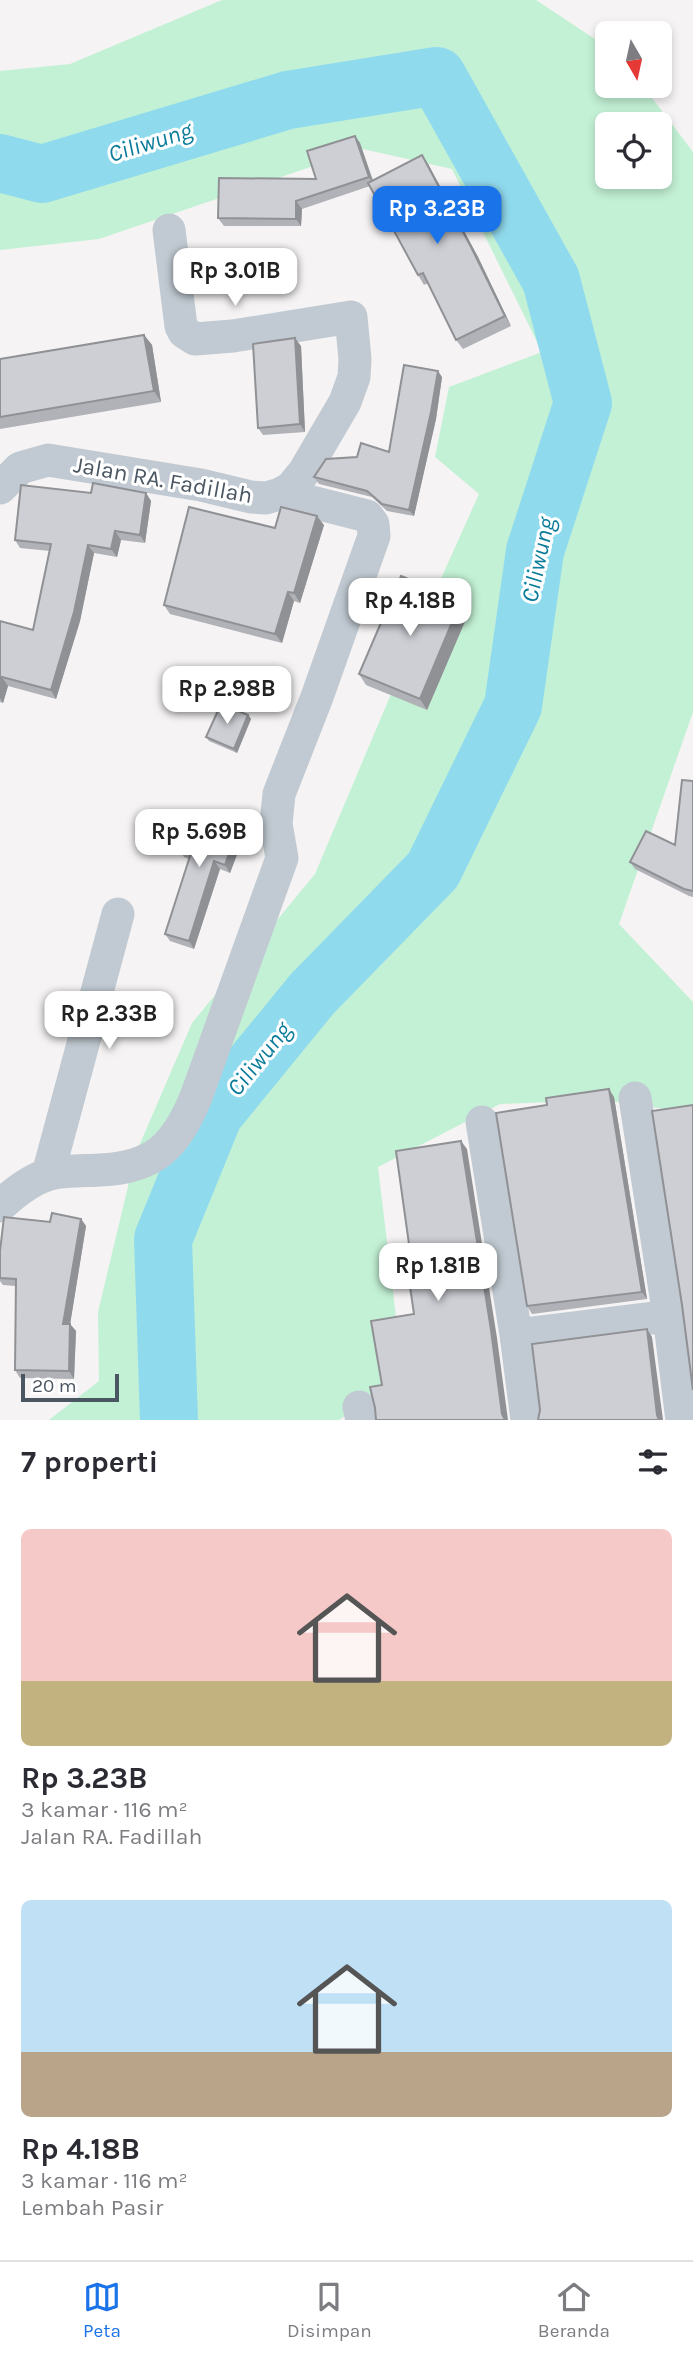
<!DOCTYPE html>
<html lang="id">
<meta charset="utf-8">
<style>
body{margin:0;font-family:Karla,sans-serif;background:#f2f2f3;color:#2b2b33;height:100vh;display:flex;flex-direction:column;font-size:26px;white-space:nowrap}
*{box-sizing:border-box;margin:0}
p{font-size:23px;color:#7c7c81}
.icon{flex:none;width:38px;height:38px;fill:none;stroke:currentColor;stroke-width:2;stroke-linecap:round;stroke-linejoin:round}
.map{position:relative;height:1420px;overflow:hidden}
.sheet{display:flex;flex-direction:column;background:#fff;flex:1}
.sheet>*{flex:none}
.needle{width:46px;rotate:171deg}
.tools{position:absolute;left:595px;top:21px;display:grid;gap:14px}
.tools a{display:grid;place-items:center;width:77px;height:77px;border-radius:10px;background:#fff;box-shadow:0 4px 10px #0003;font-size:35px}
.scale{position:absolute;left:21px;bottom:18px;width:98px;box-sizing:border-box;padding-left:7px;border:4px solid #4a5661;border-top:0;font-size:19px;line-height:24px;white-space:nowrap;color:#4a5661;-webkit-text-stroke:5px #fff;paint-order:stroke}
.price{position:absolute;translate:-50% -60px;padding:0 16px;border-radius:14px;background:#fff;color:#222;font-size:23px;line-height:46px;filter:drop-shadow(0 2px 4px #0008)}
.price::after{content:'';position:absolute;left:50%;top:42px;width:21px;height:16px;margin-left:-10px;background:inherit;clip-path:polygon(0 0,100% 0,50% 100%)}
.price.current{background:#1a73e8;color:#fff}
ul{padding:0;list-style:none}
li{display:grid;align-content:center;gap:14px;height:371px;padding:0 21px}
li span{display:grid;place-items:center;height:217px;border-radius:10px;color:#555}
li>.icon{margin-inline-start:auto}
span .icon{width:126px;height:126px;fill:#fffc;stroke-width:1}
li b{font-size:30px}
h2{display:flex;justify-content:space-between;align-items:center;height:84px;padding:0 21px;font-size:30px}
.tabs{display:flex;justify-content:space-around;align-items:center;height:98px;border-top:2px solid #e1e1e2;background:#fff;font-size:19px;color:#7c7c81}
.tabs a{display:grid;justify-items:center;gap:4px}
.tabs .current{color:#1a73e8}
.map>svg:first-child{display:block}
.green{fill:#c3f1d5;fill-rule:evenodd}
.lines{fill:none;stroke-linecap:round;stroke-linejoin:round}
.river{stroke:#90daee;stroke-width:58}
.minor{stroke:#c1cad2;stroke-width:33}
.wall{fill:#b0b2b7}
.shaded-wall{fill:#909195}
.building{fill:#cdcfd5;stroke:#909195;stroke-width:2}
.labels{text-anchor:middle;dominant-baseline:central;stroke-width:6;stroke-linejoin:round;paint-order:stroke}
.street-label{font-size:23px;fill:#4a5661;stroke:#fff}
.water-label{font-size:24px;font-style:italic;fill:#0c7c9b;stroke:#fff}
</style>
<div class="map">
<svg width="693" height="1420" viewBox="0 0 693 1420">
<rect width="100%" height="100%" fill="#f5f3f3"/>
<path class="green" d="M 222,0 L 536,0 L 607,47 L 607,86 L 643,86 L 693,152 L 693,712 L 619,924 L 693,1002 L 693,1113 L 603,1100 L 500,1104 L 378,1167 L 403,1375 L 339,1420 L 49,1420 L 99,1381 L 98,1312 L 136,1153 L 192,1023 L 315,874 L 421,623 L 479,494 L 435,457 L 449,387 L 542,352 L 452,169 L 363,149 L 99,239 L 0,250 L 0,71 L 70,64 ZM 607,124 L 660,124 L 660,177 L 607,177 Z"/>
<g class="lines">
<path class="river" d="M 0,163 L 42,174 L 288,100 L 437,76 L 551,280 L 583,403 L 535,551 L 513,706 L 433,870 L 312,994 L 214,1114 L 163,1239 L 169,1420"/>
<path class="minor" d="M 0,488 L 20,468 L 48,460 L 201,485 L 251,497 L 266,498 L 280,494 L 291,488 L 304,472 L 345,402 L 354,377 L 355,359 L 351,317 L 233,336 L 195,339 L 184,332 L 181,326 L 169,230
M 635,1098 L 669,1316 L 682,1420
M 482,1122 L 516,1335 L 527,1420
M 48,1174 L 118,914
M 0,1206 C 14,1193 31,1179 50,1174 C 66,1170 83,1171 100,1170 C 154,1168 176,1146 196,1097 L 282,858 L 276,824 L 279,794 L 317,697 L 374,536 L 373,524 L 367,516 L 280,494
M 516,1335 L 669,1316
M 359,1407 L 362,1420"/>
</g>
<path class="wall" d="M 355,136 L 360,143 L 373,180 L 428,164 L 478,257 L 511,326 L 463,349 L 456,340 L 428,283 L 424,285 L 418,275 L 370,186 L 302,209 L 301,226 L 224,226 L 218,218 L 316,179 Z
M 144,335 L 152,345 L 161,402 L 0,429 L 0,359 Z
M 301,346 L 305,432 L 263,435 L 258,428 Z
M 442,377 L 436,419 L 414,516 L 387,511 L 372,497 L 319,484 L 314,477 L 357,457 L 389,452 Z
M 91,493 L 146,493 L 151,501 L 145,543 L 121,540 L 117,557 L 94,553 L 80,621 L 56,699 L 8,686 L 3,703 L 0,702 L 0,621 L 33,630 L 50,551 L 20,548 L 15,540 Z
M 324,525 L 300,603 L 294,601 L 282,643 L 170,614 L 164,605 L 275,528 Z
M 461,601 L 469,612 L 427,710 L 366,685 L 359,674 Z
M 248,715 L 251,719 L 237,753 L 209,741 L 206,737 Z
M 693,781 L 693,897 L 689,896 L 635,869 L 630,862 L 675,845 Z
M 244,836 L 230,873 L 220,869 L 194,949 L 170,941 L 165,934 L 189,859 L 184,857 L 179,849 Z
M 614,1097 L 647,1299 L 532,1314 L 527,1306 Z
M 81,1219 L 86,1226 L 70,1324 L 76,1331 L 74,1379 L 20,1378 L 15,1370 L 16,1286 L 3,1285 L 0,1281 L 0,1251 L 50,1222 Z"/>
<path class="shaded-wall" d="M 355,136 L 360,143 L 374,185 L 369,177 Z
M 422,155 L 428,164 L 478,257 L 511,326 L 505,316 Z
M 296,201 L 302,209 L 301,226 L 296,219 Z
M 144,335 L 152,345 L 161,402 L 154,391 Z
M 295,338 L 301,346 L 305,432 L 300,424 Z
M 438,371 L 442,377 L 436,419 L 414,516 L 409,510 Z
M 146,493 L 151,501 L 145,543 L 140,535 Z
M 317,516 L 324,525 L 300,603 L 294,593 Z
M 115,531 L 121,540 L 117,557 L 111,549 Z
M 88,545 L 94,553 L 80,621 L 56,699 L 51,690 Z
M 288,592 L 294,601 L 282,643 L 275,634 Z
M 461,601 L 469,612 L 427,710 L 420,699 Z
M 2,677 L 8,686 L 3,703 L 0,698 L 0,686 Z
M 248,715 L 251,719 L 237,753 L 234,749 Z
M 238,828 L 244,836 L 230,873 L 225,865 Z
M 214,861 L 220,869 L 194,949 L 189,941 Z
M 609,1089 L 614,1097 L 647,1299 L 642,1292 Z
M 461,1141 L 467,1149 L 497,1338 L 508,1420 L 505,1420 L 502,1414 Z
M 81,1219 L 86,1226 L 69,1331 L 63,1324 Z
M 70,1324 L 76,1331 L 74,1379 L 69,1371 Z
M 647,1329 L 652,1337 L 663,1420 L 659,1420 L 657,1415 Z"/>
<path class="building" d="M 355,136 L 369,177 L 296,201 L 296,219 L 218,218 L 219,178 L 316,179 L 307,151 Z
M 422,155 L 471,247 L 505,316 L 456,340 L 423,273 L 418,275 L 368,183 Z
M 144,335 L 154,391 L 0,417 L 0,359 Z
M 295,338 L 300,424 L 258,428 L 253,344 Z
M 404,365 L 438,371 L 431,412 L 409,510 L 382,504 L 367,491 L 314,477 L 326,459 L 357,457 L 361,443 L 389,452 Z
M 93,483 L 146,493 L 140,535 L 115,531 L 111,549 L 88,545 L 74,612 L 51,690 L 2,677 L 0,686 L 0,621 L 33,630 L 51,544 L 15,540 L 21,485 L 91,493 Z
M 189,507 L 275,528 L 281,507 L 317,516 L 294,593 L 288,592 L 275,634 L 164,605 Z
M 401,576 L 461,601 L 420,699 L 359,674 Z
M 221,704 L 248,715 L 234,749 L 206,737 Z
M 682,780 L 693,781 L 693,891 L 684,889 L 630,862 L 646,831 L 675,845 Z
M 192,812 L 238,828 L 225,865 L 214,861 L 189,941 L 165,934 L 191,853 L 179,849 Z
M 609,1089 L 642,1292 L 527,1306 L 496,1113 L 547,1105 L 546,1098 Z
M 693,1105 L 693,1390 L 682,1305 L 652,1111 Z
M 461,1141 L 491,1330 L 502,1414 L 505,1420 L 376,1420 L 375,1408 L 370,1387 L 382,1385 L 371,1321 L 414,1314 L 404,1245 L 409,1244 L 396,1151 Z
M 52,1213 L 81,1219 L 63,1324 L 70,1324 L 69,1371 L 15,1370 L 16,1279 L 0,1278 L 0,1251 L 4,1217 L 50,1222 Z
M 647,1329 L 657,1415 L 659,1420 L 538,1420 L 540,1410 L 532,1344 Z"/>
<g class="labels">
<g class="street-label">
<text transform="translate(163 480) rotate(10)">Jalan RA. Fadillah</text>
</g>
<g class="water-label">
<text transform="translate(150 142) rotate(-17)">Ciliwung</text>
<text transform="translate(538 560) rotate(-78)">Ciliwung</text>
<text transform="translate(259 1059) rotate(-51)">Ciliwung</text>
</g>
</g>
</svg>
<div class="tools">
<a><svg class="needle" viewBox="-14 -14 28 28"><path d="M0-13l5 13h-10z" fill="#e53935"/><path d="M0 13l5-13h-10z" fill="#7c7c81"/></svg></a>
<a><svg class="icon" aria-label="locate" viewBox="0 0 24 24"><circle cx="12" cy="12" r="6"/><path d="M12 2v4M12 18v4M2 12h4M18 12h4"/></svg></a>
</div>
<div class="scale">20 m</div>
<b class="price current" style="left:437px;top:246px">Rp 3.23B</b>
<b class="price" style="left:235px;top:308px">Rp 3.01B</b>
<b class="price" style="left:410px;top:638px">Rp 4.18B</b>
<b class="price" style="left:227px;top:726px">Rp 2.98B</b>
<b class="price" style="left:199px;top:869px">Rp 5.69B</b>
<b class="price" style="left:109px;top:1051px">Rp 2.33B</b>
<b class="price" style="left:438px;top:1303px">Rp 1.81B</b>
</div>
<section class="sheet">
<h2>7 properti<svg class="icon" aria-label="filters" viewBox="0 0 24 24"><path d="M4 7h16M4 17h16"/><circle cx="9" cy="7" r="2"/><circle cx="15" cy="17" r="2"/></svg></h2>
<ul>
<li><span style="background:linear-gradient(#f6c9c9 70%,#c2b280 0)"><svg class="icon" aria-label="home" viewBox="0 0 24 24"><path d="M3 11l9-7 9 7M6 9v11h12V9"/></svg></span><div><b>Rp 3.23B</b><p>3 kamar · 116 m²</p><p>Jalan RA. Fadillah</p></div></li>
<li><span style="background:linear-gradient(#bfe0f5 70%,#b9a48a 0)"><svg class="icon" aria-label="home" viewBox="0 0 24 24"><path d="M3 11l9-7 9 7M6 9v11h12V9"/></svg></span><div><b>Rp 4.18B</b><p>3 kamar · 116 m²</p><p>Lembah Pasir</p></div></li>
</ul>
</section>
<nav class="tabs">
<a class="current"><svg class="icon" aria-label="map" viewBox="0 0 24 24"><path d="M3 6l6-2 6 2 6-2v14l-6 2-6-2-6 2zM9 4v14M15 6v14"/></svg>Peta</a>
<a><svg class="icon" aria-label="saved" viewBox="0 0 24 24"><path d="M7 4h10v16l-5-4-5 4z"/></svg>Disimpan</a>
<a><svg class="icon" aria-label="home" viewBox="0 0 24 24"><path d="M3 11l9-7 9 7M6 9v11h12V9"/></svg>Beranda</a>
</nav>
